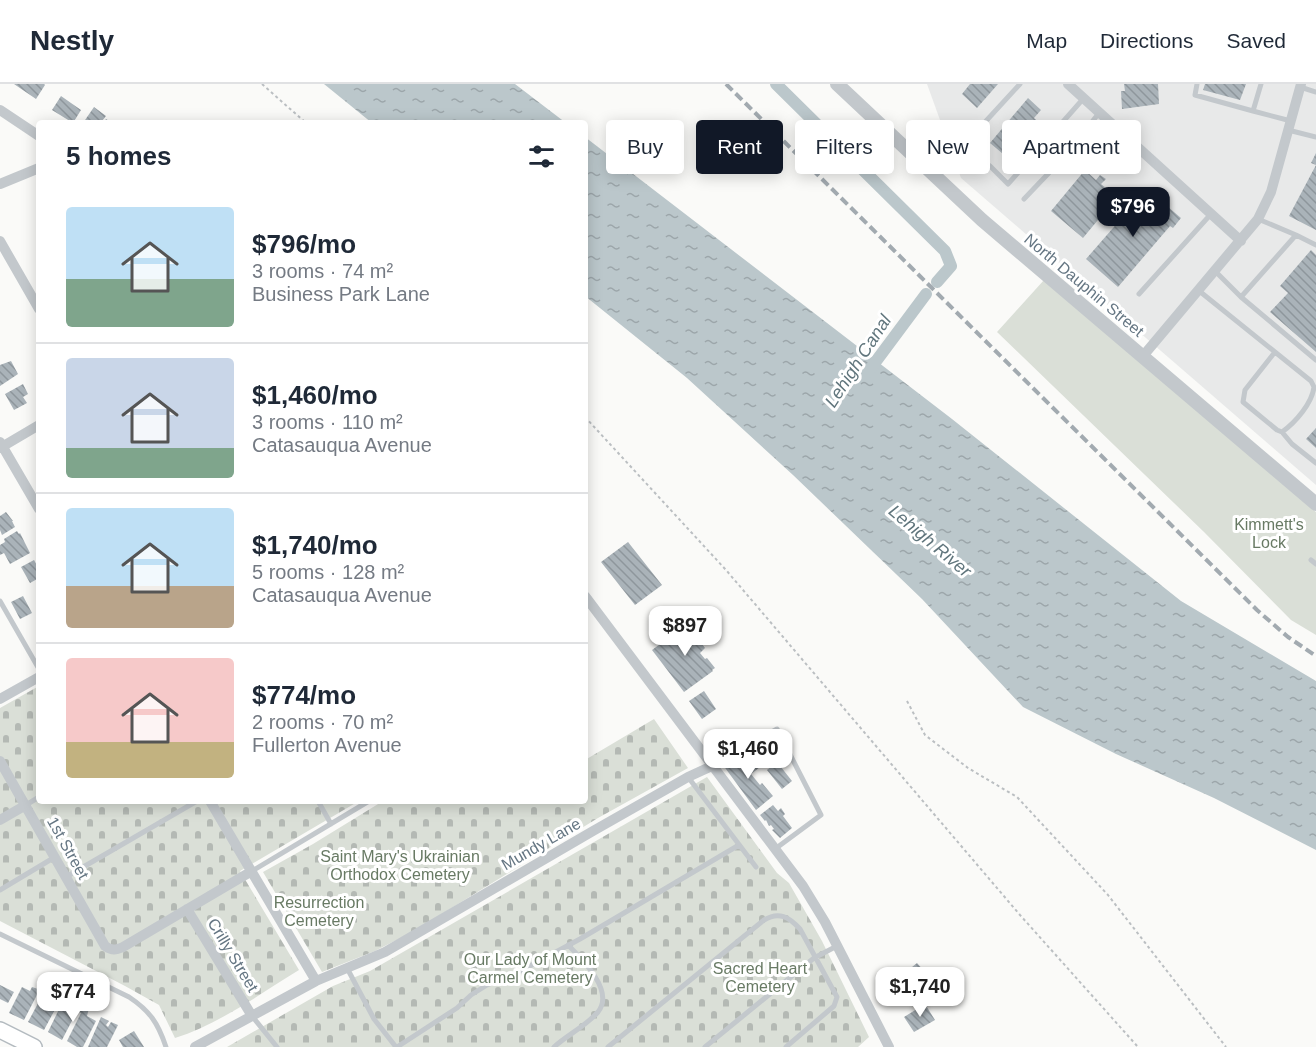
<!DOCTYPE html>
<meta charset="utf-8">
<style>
body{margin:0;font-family:Arial,sans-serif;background:#f2f2f3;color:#1f2937;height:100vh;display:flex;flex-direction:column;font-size:22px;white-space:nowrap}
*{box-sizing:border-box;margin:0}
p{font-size:20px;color:#747a83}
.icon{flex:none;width:33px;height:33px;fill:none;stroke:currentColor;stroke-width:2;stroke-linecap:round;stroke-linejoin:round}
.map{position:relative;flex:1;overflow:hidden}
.details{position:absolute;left:36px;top:36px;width:552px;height:684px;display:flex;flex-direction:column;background:#fff;border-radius:6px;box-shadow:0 3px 15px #0003}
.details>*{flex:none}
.banner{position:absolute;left:606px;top:36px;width:570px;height:54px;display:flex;gap:12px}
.price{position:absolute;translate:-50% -51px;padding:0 14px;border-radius:12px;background:#fff;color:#222;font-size:20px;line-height:39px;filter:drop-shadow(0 2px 3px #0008)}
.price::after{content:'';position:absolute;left:50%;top:36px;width:18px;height:14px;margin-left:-9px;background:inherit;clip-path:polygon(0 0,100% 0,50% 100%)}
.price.selected{background:#111827;color:#fff}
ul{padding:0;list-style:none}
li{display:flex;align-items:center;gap:18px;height:150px;padding:0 30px}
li+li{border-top:2px solid #e0e1e3}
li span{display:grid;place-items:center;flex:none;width:168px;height:120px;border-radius:6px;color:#555}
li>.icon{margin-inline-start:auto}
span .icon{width:72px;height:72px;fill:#fffc;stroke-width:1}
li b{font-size:26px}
h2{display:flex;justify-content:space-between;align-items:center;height:72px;padding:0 30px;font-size:26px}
.pill{padding:0 21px;border-radius:6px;background:#fff;box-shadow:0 3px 15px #0003;font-size:21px;line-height:54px}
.pill.selected{background:#111827;color:#fff}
header{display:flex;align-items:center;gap:36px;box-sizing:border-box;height:84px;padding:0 30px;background:#fff;border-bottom:2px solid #e0e1e3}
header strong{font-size:28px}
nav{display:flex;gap:33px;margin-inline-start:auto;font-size:21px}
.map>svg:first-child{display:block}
.built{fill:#e8e9e9}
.cemetery{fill:url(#cemetery-stones)}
.park{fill:#dadfd7}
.water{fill:url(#water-ripples)}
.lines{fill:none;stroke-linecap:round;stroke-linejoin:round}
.canal{stroke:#bbc7cb;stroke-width:12}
.building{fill:url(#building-back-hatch)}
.secondary-casing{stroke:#b3babf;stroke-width:18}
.path{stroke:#bbbfc2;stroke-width:2;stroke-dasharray:3 3;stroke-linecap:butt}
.service{stroke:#c3c8cc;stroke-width:5}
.minor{stroke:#c3c8cc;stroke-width:10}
.tertiary{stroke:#c3c8cc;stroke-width:14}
.secondary{stroke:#fff;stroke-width:15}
.rail{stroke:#a2aab0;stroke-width:4;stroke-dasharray:9 4.5;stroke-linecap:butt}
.labels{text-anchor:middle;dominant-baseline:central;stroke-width:6;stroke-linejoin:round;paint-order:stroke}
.street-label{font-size:16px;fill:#657683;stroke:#fff}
.park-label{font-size:16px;fill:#687a64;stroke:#fff}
.water-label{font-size:18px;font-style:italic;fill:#60757c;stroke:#fff}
</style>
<header>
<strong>Nestly</strong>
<nav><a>Map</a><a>Directions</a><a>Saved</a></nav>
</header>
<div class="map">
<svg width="1316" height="963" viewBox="0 0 1316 963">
<defs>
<pattern id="cemetery-stones" width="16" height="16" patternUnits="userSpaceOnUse" patternTransform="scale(1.5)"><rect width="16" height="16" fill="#dadfd7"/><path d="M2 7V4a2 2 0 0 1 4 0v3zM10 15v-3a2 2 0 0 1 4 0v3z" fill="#b4b9b4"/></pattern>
<pattern id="water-ripples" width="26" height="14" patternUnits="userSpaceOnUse" patternTransform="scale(1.5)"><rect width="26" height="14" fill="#bbc7cb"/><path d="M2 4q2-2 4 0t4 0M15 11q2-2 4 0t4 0" fill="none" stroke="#9ca6aa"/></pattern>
<pattern id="building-back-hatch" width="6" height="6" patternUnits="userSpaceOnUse" patternTransform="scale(1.5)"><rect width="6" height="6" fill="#aab3b9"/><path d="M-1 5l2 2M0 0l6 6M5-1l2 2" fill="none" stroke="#8e969c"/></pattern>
</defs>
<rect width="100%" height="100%" fill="#fafaf8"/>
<path class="built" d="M 927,0 L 1316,0 L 1316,401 L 961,94 Z"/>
<path class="cemetery" d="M 39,602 L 39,717 L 359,717 L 240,787 L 299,886 C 261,909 218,941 175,954 L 159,921 L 125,902 L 0,837 L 0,624 Z
M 654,635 L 688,684 L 598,734 L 414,847 L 375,867 L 322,888 L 263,788 L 313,760 L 383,717 L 585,717 L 585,676 Z
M 707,693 L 777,789 L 789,799 L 822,857 L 869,953 L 858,963 L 227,963 L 333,902 L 370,887 Z"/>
<path class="park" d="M 1044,196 L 1316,428 L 1316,551 L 1291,536 L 1204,448 L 997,248 Z"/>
<path class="water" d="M 324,0 L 515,0 L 566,39 L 372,39 Z
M 585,53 L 952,335 L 1181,517 L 1316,597 L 1316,766 L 1214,714 L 1116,670 L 1023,623 L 922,515 L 793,391 L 687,294 L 585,212 Z"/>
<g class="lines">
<path class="canal" d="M 776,0 L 945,167 L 951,182 L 937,198
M 868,288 L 926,210"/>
</g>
<path class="building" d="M 14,0 L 44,0 L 45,1 L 36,15 Z
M 970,0 L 998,0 L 977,24 L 962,10 Z
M 1124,0 L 1158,0 L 1159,20 L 1122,25 L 1121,7 L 1125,7 Z
M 1205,0 L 1246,0 L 1240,16 L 1203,6 Z
M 61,12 L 81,26 L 73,39 L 52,26 Z
M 1028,14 L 1041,26 L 1034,34 L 1046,45 L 1015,80 L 990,59 Z
M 94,23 L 106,32 L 102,37 L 104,38 L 106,35 L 112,39 L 83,39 Z
M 1316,69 L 1316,146 L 1289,132 L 1316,81 L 1311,79 Z
M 1085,86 L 1096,96 L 1100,91 L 1106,95 L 1101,100 L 1117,113 L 1083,154 L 1051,127 Z
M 1147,105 L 1181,134 L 1173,144 L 1170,142 L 1118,203 L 1086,175 Z
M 1311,166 L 1316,171 L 1316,268 L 1270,228 L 1288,209 L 1280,202 Z
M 11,277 L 18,290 L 0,302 L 0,281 Z
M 23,300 L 28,310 L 23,313 L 27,319 L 14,326 L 5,310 Z
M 1316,344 L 1316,364 L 1306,355 Z
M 6,428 L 13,437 L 12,437 L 15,443 L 2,451 L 0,446 L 0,432 Z
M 17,447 L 19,450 L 20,449 L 30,469 L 10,480 L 4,469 L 0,471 L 0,461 L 5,458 L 4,455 Z
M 628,458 L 662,501 L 635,521 L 601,478 Z
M 34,476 L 39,485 L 39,494 L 30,499 L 21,483 Z
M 23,512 L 32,529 L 20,535 L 11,518 Z
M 696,538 L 703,548 L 697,553 L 705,564 L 700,569 L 705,575 L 707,574 L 715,584 L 712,586 L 713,587 L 684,608 L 652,566 L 687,540 L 689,543 Z
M 704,607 L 716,625 L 702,635 L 689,617 Z
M 742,669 L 746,674 L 743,677 L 747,683 L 759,673 L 764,680 L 751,690 L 760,701 L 762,699 L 773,712 L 756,726 L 723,681 Z
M 777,678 L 792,697 L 782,705 L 767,686 Z
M 773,721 L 778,727 L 781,724 L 785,730 L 783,732 L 792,744 L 780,754 L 772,746 L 774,745 L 771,741 L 769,742 L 766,736 L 765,737 L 760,731 Z
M 917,879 L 926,889 L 911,902 L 902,891 Z
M 0,901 L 14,908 L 8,919 L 0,915 Z
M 22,903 L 30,907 L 32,903 L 38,905 L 37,908 L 38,909 L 24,936 L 9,929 Z
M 43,910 L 59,918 L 44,946 L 28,938 Z
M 67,915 L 79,919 L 78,924 L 80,920 L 83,921 L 81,924 L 84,925 L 86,922 L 89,924 L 87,932 L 96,937 L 83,963 L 77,963 L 67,957 L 81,929 L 77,927 L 62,956 L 48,948 L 62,919 L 62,916 L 66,918 Z
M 925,920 L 935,936 L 914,948 L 904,933 Z
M 101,933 L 109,937 L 106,941 L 108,943 L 111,938 L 118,941 L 107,963 L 88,963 Z
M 134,947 L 144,963 L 123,963 L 119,956 Z"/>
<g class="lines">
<g class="secondary-casing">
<path id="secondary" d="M 0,946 L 34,963"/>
</g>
<path class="path" d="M 262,0 L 306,39
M 585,333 L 726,486 L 1020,831 L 1138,963
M 907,617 L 925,651 L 968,684 L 1017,713 L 1108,811 L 1226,963"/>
<path class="service" d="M 1197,0 L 1195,11 L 1253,27
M 1261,0 L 1253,27 L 1291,37
M 1300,3 L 1316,8
M 1288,46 L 1316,53
M 975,49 L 1020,0
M 990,82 L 1008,100 L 1083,15
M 1024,115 L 1065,72 L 1099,29
M 1296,151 L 1316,161
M 1215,187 L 1241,213 L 1296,151 L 1258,135
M 1198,206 L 1311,297 L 1314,303 C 1312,319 1296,338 1282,348 L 1277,346 L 1243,318 L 1245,306 L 1275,268
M 1139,210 L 1211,130
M 1241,213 L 1316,276
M 1282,348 L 1292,360 L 1316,379
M 1311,476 L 1316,480
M 0,517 L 39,585
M 713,681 L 777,645 L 821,731 L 775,765
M 688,693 L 756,783
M 318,717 L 331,740
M 26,721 L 39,713
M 252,787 L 369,717
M 66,793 L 197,717
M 0,806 L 55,773
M 0,850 L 129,913 C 150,927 158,939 166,963
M 347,884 L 374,935 L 396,963
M 252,932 L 277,963
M 397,963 L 457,924 L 471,911 L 487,901 L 515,890 L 580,855 L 739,761
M 554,963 C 567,951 586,942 598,928 C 615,907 582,875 568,861
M 608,963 L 764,836 C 779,827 789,833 800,845 L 837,913 L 834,922 L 786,963
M 705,963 L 814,874 L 837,862"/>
<path class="minor" d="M 1068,0 L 1241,157
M 0,26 L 39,52
M 0,100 L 39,84
M 0,157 L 39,225
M 1143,272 L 1258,135 L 1271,108 L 1301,0
M 0,358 L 39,425
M 0,364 L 39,341
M 585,512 L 803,802 L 825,838 L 889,963
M 0,615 L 39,593
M 0,677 L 105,862 C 112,867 116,866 123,863 L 252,787
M 210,717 L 316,897
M 0,736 L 26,721
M 187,825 L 252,932
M 195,963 L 316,897 L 385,868 L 593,747 L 688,693 L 712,682"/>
<path class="tertiary" d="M 837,0 L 982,136 L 1316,420"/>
<use href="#secondary" class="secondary"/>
<path class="rail" d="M 726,0 L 1257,526 L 1288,553 L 1316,572"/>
</g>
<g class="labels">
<g class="street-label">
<text transform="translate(1084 201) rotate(40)">North Dauphin Street</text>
<text transform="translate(541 760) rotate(-30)">Mundy Lane</text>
<text transform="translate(68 764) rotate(61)">1st Street</text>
<text transform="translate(233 871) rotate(59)">Crilly Street</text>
</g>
<g class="park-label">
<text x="1269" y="440">Kimmett's<tspan x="1269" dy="18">Lock</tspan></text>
<text x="400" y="772">Saint Mary's Ukrainian<tspan x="400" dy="18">Orthodox Cemetery</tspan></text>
<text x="319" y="818">Resurrection<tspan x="319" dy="18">Cemetery</tspan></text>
<text x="530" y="875">Our Lady of Mount<tspan x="530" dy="18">Carmel Cemetery</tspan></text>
<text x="760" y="884">Sacred Heart<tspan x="760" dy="18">Cemetery</tspan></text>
</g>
<g class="water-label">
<text transform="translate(858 277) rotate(-57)">Lehigh Canal</text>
<text transform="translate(930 457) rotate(40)">Lehigh River</text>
</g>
</g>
</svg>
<b class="price selected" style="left:1133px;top:154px">$796</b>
<b class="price" style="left:685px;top:573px">$897</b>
<b class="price" style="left:748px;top:696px">$1,460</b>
<b class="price" style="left:920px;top:934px">$1,740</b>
<b class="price" style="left:73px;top:939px">$774</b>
<div class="banner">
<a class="pill">Buy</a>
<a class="pill selected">Rent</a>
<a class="pill">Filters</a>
<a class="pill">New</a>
<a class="pill">Apartment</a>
</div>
<section class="details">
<h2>5 homes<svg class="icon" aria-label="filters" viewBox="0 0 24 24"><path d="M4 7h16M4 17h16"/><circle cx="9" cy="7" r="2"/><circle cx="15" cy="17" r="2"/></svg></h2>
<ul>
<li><span style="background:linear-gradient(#bfe0f5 60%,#7fa58c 0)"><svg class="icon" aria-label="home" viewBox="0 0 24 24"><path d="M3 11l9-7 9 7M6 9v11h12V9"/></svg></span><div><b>$796/mo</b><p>3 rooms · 74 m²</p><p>Business Park Lane</p></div></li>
<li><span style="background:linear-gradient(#c9d6e8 75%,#7fa58c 0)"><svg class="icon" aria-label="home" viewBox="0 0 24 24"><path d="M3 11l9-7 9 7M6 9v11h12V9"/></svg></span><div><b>$1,460/mo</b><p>3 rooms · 110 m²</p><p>Catasauqua Avenue</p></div></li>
<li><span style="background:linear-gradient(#bfe0f5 65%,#b9a48a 0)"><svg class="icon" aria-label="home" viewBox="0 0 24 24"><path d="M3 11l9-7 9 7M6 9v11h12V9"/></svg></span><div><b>$1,740/mo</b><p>5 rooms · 128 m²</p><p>Catasauqua Avenue</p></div></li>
<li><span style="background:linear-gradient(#f6c9c9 70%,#c2b280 0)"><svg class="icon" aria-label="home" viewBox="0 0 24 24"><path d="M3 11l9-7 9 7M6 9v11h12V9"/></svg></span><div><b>$774/mo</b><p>2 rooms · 70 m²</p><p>Fullerton Avenue</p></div></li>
</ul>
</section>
</div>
